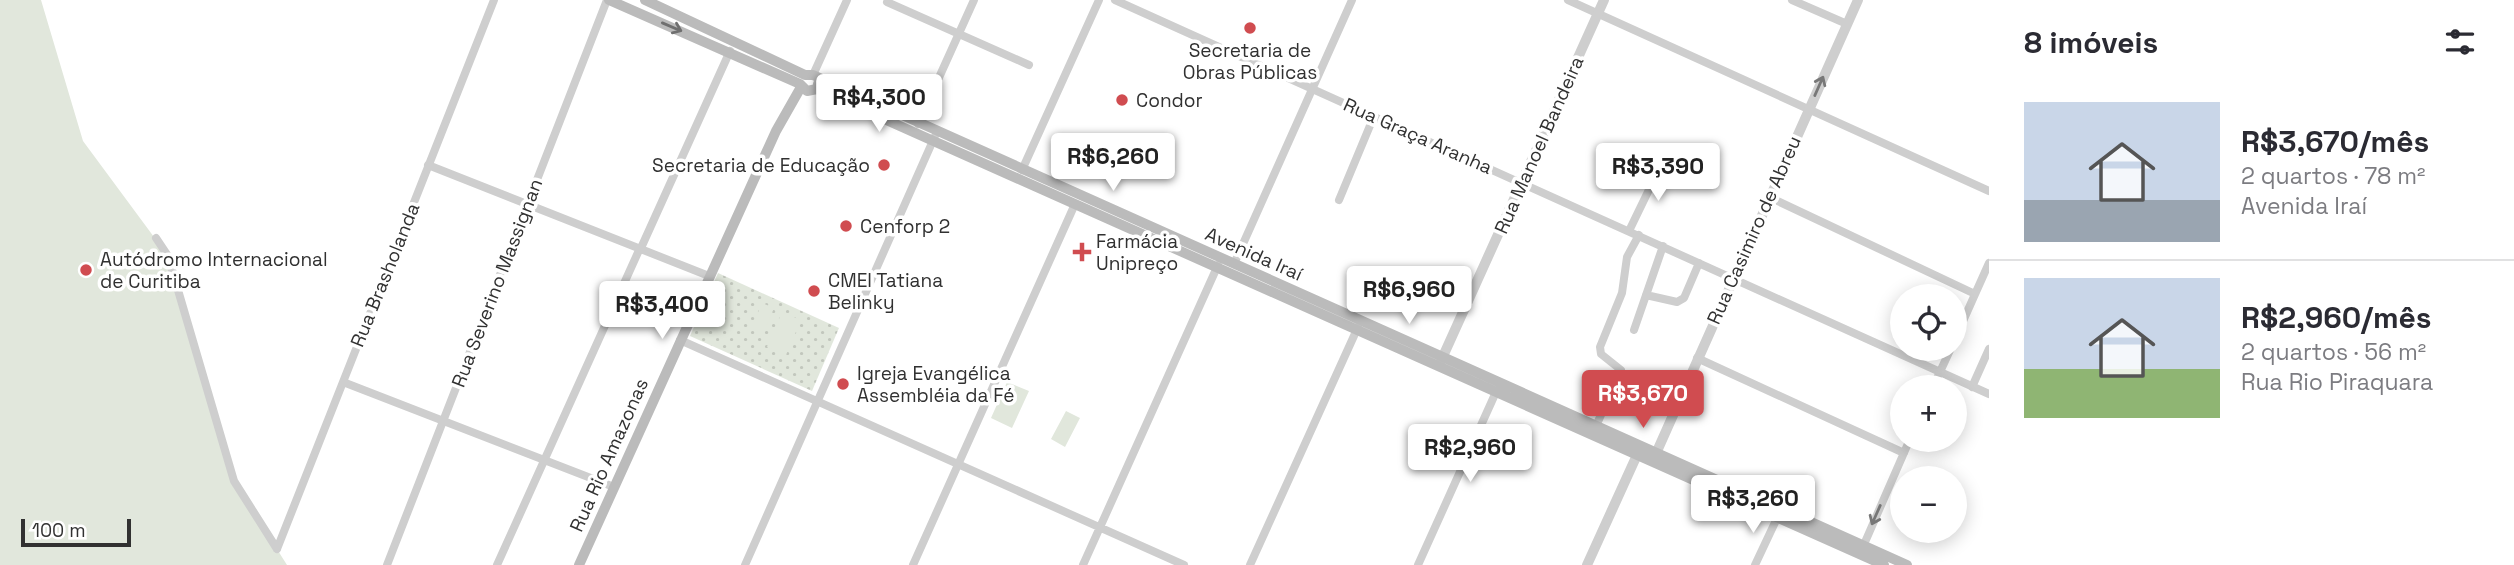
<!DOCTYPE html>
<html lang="pt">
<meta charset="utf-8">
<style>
body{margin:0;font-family:"Space Grotesk",sans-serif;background:#f7f7f7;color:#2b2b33;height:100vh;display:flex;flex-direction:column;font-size:26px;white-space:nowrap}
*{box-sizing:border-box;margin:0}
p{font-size:23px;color:#7c7c81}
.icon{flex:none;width:38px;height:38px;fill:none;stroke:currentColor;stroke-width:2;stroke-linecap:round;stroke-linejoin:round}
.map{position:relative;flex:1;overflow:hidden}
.sheet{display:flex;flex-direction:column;background:#fff;width:525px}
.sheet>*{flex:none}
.buttons{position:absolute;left:1890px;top:284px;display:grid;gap:14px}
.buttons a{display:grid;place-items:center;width:77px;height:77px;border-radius:50%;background:#fff;box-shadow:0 4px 18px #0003;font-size:35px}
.scale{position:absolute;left:21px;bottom:18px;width:110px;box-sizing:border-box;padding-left:7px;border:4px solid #313131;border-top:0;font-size:19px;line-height:24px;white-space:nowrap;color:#313131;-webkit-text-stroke:5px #fff;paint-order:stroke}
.price{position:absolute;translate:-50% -60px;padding:0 16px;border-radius:7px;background:#fff;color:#222;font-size:23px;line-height:46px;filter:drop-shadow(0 2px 4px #0008)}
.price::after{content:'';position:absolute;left:50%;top:42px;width:21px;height:16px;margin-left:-10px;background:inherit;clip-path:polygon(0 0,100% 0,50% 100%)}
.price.on{background:#d04c50;color:#fff}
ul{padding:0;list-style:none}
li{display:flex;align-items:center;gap:21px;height:175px;padding:0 35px}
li+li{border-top:2px solid #e1e1e2}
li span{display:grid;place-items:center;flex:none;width:196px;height:140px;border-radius:0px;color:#555}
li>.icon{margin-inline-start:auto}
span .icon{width:84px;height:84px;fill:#fffc;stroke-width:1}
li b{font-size:30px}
h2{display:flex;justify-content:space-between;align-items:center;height:84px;padding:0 35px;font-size:30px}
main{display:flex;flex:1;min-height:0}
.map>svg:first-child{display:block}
.park{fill:url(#park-dots)}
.garden{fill:#e1e7dc}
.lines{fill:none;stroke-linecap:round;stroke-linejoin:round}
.minor{stroke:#cecece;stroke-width:8}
.tertiary{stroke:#cecece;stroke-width:10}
.secondary{stroke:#bbb;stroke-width:10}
.oneway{stroke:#6f6f6f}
.oneway2{stroke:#787878}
.poi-dot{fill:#d04c50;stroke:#fff;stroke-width:2.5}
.labels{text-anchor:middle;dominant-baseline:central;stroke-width:7;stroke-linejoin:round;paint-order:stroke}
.poi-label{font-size:19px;fill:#313131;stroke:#fff;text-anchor:start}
.street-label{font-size:19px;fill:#313131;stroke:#fff}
</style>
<main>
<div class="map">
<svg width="1989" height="565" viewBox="0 0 1989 565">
<defs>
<pattern id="park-dots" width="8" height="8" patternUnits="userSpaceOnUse" patternTransform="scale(1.75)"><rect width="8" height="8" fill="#e1e7dc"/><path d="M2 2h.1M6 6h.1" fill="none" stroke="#c2c7bd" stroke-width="1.8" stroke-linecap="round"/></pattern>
</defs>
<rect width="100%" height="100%" fill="#fff"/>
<path class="park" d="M 718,273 L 839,328 L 812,391 L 690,336 Z"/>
<path class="garden" d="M 0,0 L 41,0 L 83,141 L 168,256 L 234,481 L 287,565 L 0,565 Z
M 762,303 L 774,308 L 763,334 L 751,329 Z
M 782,312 L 801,320 L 786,355 L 767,347 Z
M 1007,382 L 1029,391 L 1012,428 L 991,418 Z
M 1066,411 L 1080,418 L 1065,447 L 1051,439 Z"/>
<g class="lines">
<path class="minor" d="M 1115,0 L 1989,394
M 1568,0 L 1989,191
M 1792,0 L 1847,24
M 887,2 L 1029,65
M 813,75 L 847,0
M 918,124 L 974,0
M 428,165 L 709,276
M 1022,170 L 1099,0
M 1769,197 L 1975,294
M 1339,200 L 1374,116
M 1629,231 L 1659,169 L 1664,162 L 1674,159
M 156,238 L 168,256 L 234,481 L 277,549
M 641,248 L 730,51
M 1234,264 L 1352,0
M 1646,295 L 1677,302 L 1684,298 L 1699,263
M 1634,330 L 1663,246
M 1955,339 L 1989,263
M 680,340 L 1184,565
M 1697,358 L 1904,453
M 343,382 L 614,487
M 1933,387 L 1951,348
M 1972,387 L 1989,349
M 1596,426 L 1621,370 L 1601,354 L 1600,347 L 1622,293 L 1627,257 L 1639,235
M 277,549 L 494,0
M 1862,549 L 1910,439
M 387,565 L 607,0
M 497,565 L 640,248
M 745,565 L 935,136
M 913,565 L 1075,204
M 1083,565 L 1218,265
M 1250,565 L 1358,327
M 1418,565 L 1496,392
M 1755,565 L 1779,514"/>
<path class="tertiary" d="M 1440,363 L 1604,0
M 1654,458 L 1858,0
M 1587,565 L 1637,455"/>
<path class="secondary" d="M 609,0 L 800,84 L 807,91 L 817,89 L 818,84
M 645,0 L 805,75 L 813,75 L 1907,565
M 817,89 L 1884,565
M 579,565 L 776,131 L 801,87"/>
</g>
<defs><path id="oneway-shaft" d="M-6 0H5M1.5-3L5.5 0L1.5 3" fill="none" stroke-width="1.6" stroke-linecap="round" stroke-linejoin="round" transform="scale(1.75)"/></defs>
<use class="oneway" href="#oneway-shaft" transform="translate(672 27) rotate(23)"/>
<g class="oneway2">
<use href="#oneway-shaft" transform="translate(1819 86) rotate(-66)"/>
<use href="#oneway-shaft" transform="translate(1876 515) rotate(114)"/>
</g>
<g class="poi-dot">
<circle cx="1250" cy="28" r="7"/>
<circle cx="1122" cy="100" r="7"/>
<circle cx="884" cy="165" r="7"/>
<circle cx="846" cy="226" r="7"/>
<path d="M1078.5 241.5h7v7h7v7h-7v7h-7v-7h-7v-7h7z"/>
<circle cx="86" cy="270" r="7"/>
<circle cx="814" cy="291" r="7"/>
<circle cx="843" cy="384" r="7"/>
</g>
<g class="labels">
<g class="poi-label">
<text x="1250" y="50" text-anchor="middle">Secretaria de<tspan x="1250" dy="22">Obras Públicas</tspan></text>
<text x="1136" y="100">Condor</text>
<text x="870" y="165" text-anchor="end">Secretaria de Educação</text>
<text x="860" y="226">Cenforp 2</text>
<text x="1096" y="241">Farmácia<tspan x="1096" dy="22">Unipreço</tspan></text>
<text x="100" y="259">Autódromo Internacional<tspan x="100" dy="22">de Curitiba</tspan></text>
<text x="828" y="280">CMEI Tatiana<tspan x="828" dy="22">Belinky</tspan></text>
<text x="857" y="373">Igreja Evangélica<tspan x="857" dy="22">Assembléia da Fé</tspan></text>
</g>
<g class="street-label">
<text transform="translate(1418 136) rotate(24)">Rua Graça Aranha</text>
<text transform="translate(1539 145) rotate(-66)">Rua Manoel Bandeira</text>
<text transform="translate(1754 230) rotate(-66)">Rua Casimiro de Abreu</text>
<text transform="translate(1254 254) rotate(24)">Avenida Iraí</text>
<text transform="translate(385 275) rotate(-68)">Rua Brasholanda</text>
<text transform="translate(497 283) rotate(-69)">Rua Severino Massignan</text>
<text transform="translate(609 455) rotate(-66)">Rua Rio Amazonas</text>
</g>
</g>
</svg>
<div class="buttons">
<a><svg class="icon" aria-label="locate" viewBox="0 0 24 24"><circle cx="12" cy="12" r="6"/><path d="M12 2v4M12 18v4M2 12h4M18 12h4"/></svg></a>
<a>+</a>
<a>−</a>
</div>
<div class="scale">100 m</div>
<b class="price" style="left:879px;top:134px">R$4,300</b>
<b class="price" style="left:1113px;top:193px">R$6,260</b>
<b class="price" style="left:1658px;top:203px">R$3,390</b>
<b class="price" style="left:1409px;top:326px">R$6,960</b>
<b class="price" style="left:662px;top:341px">R$3,400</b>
<b class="price on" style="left:1643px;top:430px">R$3,670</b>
<b class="price" style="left:1470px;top:484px">R$2,960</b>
<b class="price" style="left:1753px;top:535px">R$3,260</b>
</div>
<section class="sheet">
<h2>8 imóveis<svg class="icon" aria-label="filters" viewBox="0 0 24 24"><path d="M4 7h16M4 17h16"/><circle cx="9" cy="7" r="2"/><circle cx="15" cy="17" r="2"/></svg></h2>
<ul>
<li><span style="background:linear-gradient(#c9d6e8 70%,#9aa5b1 0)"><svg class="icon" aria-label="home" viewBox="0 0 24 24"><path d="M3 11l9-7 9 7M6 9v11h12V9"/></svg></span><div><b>R$3,670/mês</b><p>2 quartos · 78 m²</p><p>Avenida Iraí</p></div></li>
<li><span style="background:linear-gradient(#c9d6e8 65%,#8fb573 0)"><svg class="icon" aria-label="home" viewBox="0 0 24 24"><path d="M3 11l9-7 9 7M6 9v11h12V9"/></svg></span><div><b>R$2,960/mês</b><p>2 quartos · 56 m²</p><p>Rua Rio Piraquara</p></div></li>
</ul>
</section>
</main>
